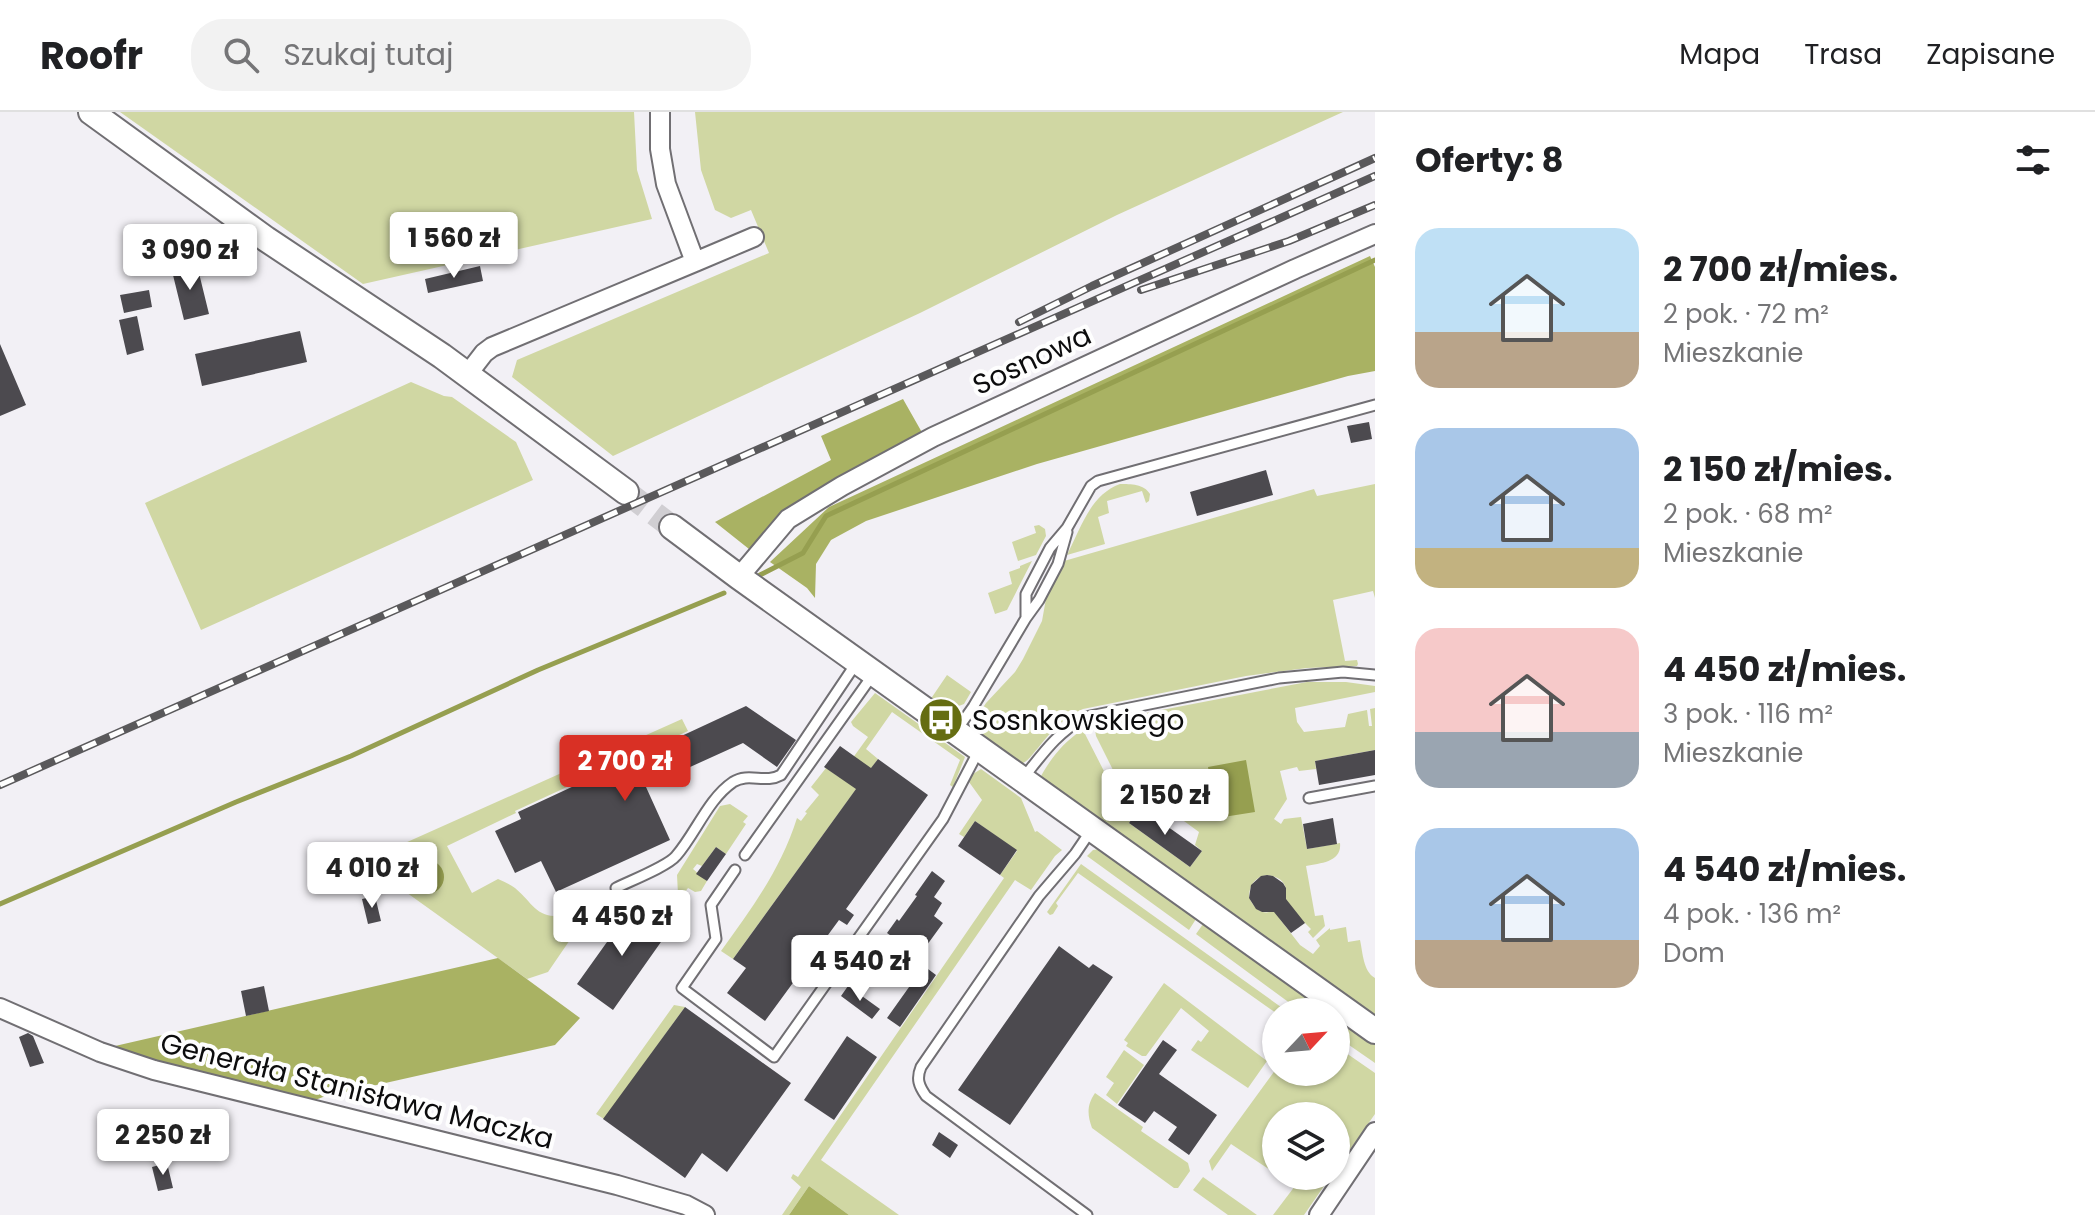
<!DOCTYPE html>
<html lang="pl">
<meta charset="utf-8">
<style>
body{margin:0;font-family:Poppins,sans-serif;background:#f2f2f2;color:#202124;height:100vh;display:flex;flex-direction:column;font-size:30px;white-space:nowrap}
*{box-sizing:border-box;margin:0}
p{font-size:26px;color:#757577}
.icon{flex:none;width:44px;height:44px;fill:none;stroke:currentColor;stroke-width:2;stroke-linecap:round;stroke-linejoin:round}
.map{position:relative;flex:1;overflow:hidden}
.sheet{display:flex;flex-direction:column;background:#fff;width:720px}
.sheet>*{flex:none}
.needle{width:52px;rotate:64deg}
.controls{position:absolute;left:1262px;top:886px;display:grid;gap:16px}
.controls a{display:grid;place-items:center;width:88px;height:88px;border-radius:50%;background:#fff;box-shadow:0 2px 6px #0004;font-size:40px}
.price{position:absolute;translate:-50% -68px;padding:0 18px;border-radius:8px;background:#fff;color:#222;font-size:26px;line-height:52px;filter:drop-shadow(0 2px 4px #0008)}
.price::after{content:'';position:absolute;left:50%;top:48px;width:24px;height:18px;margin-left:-12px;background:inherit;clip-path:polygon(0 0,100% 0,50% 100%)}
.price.current{background:#d93025;color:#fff}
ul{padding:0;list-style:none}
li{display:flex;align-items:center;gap:24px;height:200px;padding:0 40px}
li span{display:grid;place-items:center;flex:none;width:224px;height:160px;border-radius:24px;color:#555}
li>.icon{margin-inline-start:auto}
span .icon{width:96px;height:96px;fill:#fffc;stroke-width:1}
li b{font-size:34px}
h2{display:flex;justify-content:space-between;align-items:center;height:96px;padding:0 40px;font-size:34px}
header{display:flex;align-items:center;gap:48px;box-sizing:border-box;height:112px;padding:0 40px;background:#fff;border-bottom:2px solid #e0e0e0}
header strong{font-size:38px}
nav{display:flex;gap:44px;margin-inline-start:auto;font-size:28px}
.search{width:560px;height:72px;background:#f2f2f2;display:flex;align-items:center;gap:20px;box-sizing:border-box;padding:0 28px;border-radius:32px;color:#757577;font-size:30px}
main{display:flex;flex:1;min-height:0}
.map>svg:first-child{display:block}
.green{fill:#d0d7a3;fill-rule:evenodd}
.forest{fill:#a9b263}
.water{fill:#969f50}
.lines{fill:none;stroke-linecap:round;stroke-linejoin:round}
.stream{stroke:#969f50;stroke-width:5}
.building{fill:#4c4a4f}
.tertiary-tunnel{stroke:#d0ced2;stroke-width:24;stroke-dasharray:24 12;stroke-linecap:butt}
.service-casing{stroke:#716f73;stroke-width:13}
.minor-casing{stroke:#716f73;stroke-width:22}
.tertiary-casing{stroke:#716f73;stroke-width:28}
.service{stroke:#fff;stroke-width:9}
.minor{stroke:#fff;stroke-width:18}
.tertiary{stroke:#fff;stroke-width:24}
.rail-casing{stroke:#5a595b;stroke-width:8}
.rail{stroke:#fefefe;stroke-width:5;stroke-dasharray:15;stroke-linecap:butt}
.labels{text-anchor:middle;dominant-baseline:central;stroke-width:8;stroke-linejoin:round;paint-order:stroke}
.street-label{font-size:28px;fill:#0c0c0d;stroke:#fefefe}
.poi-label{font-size:28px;fill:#0c0c0d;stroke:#fefefe;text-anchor:start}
</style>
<header>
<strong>Roofr</strong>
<div class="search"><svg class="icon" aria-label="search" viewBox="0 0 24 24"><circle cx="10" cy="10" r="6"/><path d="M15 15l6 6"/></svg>Szukaj tutaj</div>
<nav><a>Mapa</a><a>Trasa</a><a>Zapisane</a></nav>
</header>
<main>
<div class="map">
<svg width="1375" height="1103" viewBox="0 0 1375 1103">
<rect width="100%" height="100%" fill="#f2f0f5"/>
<path class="green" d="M 120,0 L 634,0 L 637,58 L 652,107 L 363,172 Z
M 695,0 L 1343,0 L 1117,103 L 920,201 L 613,344 L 512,265 L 517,248 L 769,141 L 751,98 L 731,106 L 715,98 L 701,58 Z
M 411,270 L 444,284 L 452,285 L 516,330 L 533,368 L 201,518 L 145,391 Z
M 1120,372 C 1131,372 1144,372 1150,382 L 1149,389 L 1146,391 L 1142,379 L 1107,389 L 1109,401 L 1098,405 L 1105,432 L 1067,443 C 1081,416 1090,383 1120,372 Z
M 1375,372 L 1375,486 L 1373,479 L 1333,488 L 1345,549 L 1357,548 L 1358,552 L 1357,554 L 1307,556 L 1246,564 L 1083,597 C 1063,605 1051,620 1038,636 C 1031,644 1028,650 1018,653 L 985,627 L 978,612 L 980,600 L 986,591 L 1015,560 L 1023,547 L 1042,509 L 1047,481 L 1064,449 L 1314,377 L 1317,384 Z
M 1039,413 L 1045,417 L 1046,424 L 1036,443 L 1018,449 L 1012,430 L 1036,421 L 1034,414 Z
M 1032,449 L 1007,498 L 995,502 L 988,481 L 1012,472 L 1009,460 L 1020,456 L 1020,454 Z
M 947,563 L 971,580 L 964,592 C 954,597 939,596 930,588 Z
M 1307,570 L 1346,570 L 1375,574 L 1375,580 L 1295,596 L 1297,610 L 1304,620 L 1345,615 L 1348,602 L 1367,598 L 1369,614 L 1372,614 L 1370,597 L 1375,596 L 1375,638 L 1315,649 L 1316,657 L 1299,659 L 1297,655 L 1280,659 L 1287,687 L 1274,707 L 1281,712 L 1284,707 L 1301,705 L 1307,737 L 1340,731 C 1342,750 1321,751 1306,754 L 1315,804 L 1323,803 L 1325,814 L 1313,826 L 1308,820 L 1311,817 L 1305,811 L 1279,806 L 1300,833 L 1313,842 L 1320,834 L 1316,828 L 1330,816 L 1330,818 L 1346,815 L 1348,830 L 1360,828 C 1363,841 1363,859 1375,866 L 1375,909 L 1039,668 C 1048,650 1063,630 1081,619 L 1085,622 L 1108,667 L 1151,699 L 1150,702 L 1140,695 L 1129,711 L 1190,755 L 1202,739 L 1195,733 L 1199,720 L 1158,690 L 1156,691 L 1114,660 L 1096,624 L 1094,611 ZM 1267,763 C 1311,768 1267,828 1249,785 C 1249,773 1255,765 1267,763 Z
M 875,581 L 965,645 L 953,675 L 950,673 L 960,648 L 892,600 L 866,637 L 878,647 L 733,847 L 721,839 C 752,796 781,757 797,706 L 801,709 L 807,701 L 805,700 L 819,683 L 811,675 L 826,656 L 839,665 L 868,625 L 853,614 L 851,610 Z
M 682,607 L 688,619 L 515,699 L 516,701 L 447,734 L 472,781 L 498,767 C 504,770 510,772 515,776 C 535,793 535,806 564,804 L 574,822 L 548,860 L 527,867 L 396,773 L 370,753 L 367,748 Z
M 981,657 L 1021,686 L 1035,720 L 1037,719 L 1062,738 L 1055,744 L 1031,778 L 1015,768 L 821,1048 L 899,1103 L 849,1103 L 809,1074 L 789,1103 L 782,1103 L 801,1075 L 791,1066 L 793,1062 L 798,1065 L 1004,766 L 1000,763 L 1017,739 L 975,709 L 964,725 L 959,722 L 982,688 L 969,670 L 973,662 Z
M 730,692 L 748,704 L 743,710 L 746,712 L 726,742 L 716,735 L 702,754 L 697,752 L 693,757 L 707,769 L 701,779 L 695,780 L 688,776 L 682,784 L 678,782 L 677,763 L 720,694 Z
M 1100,737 L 1196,800 L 1196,807 L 1189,818 L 1087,744 L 1093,738 Z
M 1081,752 L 1288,900 L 1276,901 L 1078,761 L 1056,791 L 1058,794 L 1053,802 L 1050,803 L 1047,800 Z
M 1209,811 L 1313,884 L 1309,892 L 1310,900 L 1302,900 L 1196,822 L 1203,812 Z
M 1164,871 L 1267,949 L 1248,976 L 1191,938 L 1198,928 L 1201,930 L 1209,919 L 1181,896 L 1146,944 L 1142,944 L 1126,934 L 1128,931 L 1124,928 Z
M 674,893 L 685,895 L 604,1007 L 596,1002 Z
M 1336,901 L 1375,929 L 1375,951 L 1336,924 Z
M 1336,934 L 1375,961 L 1375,1002 L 1336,1057 L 1336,1004 L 1276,1004 L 1276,1062 L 1231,1032 L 1212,1059 L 1209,1049 L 1276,957 L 1276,960 L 1336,960 Z
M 1124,938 L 1144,953 L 1117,992 L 1106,983 L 1114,971 L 1106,965 Z
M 1095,981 L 1143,1015 L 1141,1019 L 1188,1051 L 1190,1059 L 1178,1076 L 1174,1076 L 1092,1016 C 1087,1002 1087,993 1095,981 Z
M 1280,1064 L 1331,1064 L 1304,1103 L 1273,1103 L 1295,1074 Z
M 1203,1065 L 1257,1103 L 1228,1103 L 1193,1078 Z"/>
<path class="forest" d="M 1370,144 L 1375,155 L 1375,259 L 1348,264 L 1037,352 L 866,409 L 831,428 L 816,452 L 815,486 L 807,476 L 770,450 L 829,395 Z
M 903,287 L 924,324 L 784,401 L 749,437 L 715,410 L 831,348 L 821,324 Z
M 498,846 L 580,906 L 555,933 L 323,985 L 310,990 L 102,937 Z
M 809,1074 L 849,1103 L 789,1103 Z"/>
<path class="water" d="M 1246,648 L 1255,700 L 1217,706 L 1208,655 Z
M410 765a17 17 0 1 1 34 0a17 17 0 1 1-34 0Z"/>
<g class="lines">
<path class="stream" d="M 760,463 L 803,441 L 826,404 L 1375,148
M 0,792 L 236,690 L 351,644 L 538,558 L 724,481"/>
</g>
<path class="building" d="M 197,153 L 209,202 L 184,208 L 172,159 Z
M 480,154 L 483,169 L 428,181 L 425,167 Z
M 149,178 L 152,195 L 124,201 L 120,183 Z
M 137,204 L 144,238 L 127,243 L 119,208 Z
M 300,219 L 307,250 L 202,274 L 195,242 Z
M 0,232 L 26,293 L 0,304 Z
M 1369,310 L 1372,327 L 1351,331 L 1347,314 Z
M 1266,358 L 1273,383 L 1197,404 L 1190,380 Z
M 746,594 L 796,628 L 777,655 L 743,631 L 646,675 L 670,728 L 556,780 L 541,749 L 515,761 L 495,719 L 521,707 L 518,700 Z
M 840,634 L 871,656 L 878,647 L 928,683 L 846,797 L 854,803 L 847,813 L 839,808 L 765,909 L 727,881 L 746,856 L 733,847 L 856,677 L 824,655 Z
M 1375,638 L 1375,663 L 1319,673 L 1315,649 Z
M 1140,695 L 1202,739 L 1190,755 L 1129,711 Z
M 1333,706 L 1337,732 L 1307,737 L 1303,712 Z
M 975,709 L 1017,738 L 1000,763 L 958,734 Z
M 716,735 L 726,742 L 707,769 L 696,762 Z
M 932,759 L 945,769 L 934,785 L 942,791 L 934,804 L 943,811 L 919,844 L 887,821 L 897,807 L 899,809 L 917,784 L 915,783 Z
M 1267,763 L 1273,764 L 1283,771 L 1286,776 L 1286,787 L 1305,811 L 1291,821 L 1274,800 L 1262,800 L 1256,797 L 1249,786 L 1251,773 L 1261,764 Z
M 375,784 L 381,809 L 368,812 L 362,787 Z
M 632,795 L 668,820 L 613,898 L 577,872 Z
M 1059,834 L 1089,856 L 1093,852 L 1113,865 L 1010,1013 L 958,978 Z
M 924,854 L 936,863 L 900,915 L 887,906 Z
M 264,874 L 269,899 L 246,904 L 241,879 Z
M 848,874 L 880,897 L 872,907 L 841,884 Z
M 685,895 L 791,971 L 727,1060 L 702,1041 L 685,1066 L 603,1007 Z
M 28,921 L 33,924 L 44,951 L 30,955 L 19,925 Z
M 847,924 L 877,945 L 834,1008 L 804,988 Z
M 1163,928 L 1177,938 L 1159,962 L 1217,1003 L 1189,1043 L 1168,1028 L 1177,1015 L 1154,999 L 1145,1011 L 1118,993 Z
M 939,1020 L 958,1033 L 950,1046 L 932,1033 Z
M 167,1051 L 173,1076 L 158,1079 L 152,1055 Z"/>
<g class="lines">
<path class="tertiary-tunnel" d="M 626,380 L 672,415"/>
<g class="service-casing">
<path id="service" d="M 1026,506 L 1026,482 L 1050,436 L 1067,416 L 1091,374 L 1098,369 L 1375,293
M 956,619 L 973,595 L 1026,506 L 1039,488 L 1058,452 L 1067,420
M 1024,665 C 1044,640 1057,621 1085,605 L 1279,566 L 1343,560 L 1375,563
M 1309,686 L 1375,674
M 745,743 L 872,564
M 735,758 L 711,793 L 716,827 L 682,876 L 774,945 L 943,707 L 979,638
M 616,776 C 630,769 668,754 676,744 C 696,721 708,687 733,670 C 749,660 765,672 781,663 L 857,550
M 1087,1103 L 926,984 C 919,974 916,967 921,955 L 1039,784 L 1075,742 L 1092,717"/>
</g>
<g class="minor-casing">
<path id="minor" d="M 695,150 L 754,125
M 467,263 L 484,241 L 492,235 L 695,150 L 666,72 L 660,37 L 660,0
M 739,465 L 788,407 L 842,374 L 933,325 L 1295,157 L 1375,122
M 0,896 L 100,940 L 154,958 L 617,1073 L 686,1093 L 705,1103
M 1319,1103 L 1375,1020"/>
</g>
<g class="tertiary-casing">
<path id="tertiary" d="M 91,0 L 266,127 L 442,244 L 626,380
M 672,415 L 739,465 L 1375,919"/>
</g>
<use href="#service" class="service"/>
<use href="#minor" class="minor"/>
<use href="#tertiary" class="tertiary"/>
<g class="rail-casing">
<path id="rail" d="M 1141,178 L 1289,129 L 1375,93
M 1019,210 L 1092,174 L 1375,46
M 0,673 L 1375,64"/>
</g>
<use href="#rail" class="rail"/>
</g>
<defs>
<g id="bus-disc" transform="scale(2.3)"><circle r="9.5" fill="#656d12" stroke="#fefefe"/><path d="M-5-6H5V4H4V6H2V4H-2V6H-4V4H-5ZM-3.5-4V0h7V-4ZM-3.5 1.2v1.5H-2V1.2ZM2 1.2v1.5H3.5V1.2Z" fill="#fff"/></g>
</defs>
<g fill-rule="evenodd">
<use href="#bus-disc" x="941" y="608"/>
</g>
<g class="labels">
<g class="street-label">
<text transform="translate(1032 248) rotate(-25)">Sosnowa</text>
<text transform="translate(357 979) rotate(14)">Generała Stanisława Maczka</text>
</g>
<g class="poi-label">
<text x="972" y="608">Sosnkowskiego</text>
</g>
</g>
</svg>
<div class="controls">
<a><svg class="needle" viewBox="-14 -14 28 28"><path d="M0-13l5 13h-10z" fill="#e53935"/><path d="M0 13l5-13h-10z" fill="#757577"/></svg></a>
<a><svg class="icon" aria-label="layers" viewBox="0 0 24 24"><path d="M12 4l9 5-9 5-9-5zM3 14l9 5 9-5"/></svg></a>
</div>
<b class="price" style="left:454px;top:168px">1 560 zł</b>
<b class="price" style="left:190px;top:180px">3 090 zł</b>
<b class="price current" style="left:625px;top:691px">2 700 zł</b>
<b class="price" style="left:1165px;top:725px">2 150 zł</b>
<b class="price" style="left:372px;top:798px">4 010 zł</b>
<b class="price" style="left:622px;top:846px">4 450 zł</b>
<b class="price" style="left:860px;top:891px">4 540 zł</b>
<b class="price" style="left:163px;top:1065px">2 250 zł</b>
</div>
<section class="sheet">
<h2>Oferty: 8<svg class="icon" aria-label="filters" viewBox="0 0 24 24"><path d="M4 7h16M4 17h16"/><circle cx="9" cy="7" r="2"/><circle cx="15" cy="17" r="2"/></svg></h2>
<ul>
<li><span style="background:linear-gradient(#bfe0f5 65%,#b9a48a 0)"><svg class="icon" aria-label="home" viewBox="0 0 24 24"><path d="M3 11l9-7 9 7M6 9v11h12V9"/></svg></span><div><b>2 700 zł/mies.</b><p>2 pok. · 72 m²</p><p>Mieszkanie</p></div></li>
<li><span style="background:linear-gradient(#a9c7e8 75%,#c2b280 0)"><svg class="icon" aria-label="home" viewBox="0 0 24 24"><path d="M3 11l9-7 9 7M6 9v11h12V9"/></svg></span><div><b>2 150 zł/mies.</b><p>2 pok. · 68 m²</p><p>Mieszkanie</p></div></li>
<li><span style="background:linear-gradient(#f6c9c9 65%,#9aa5b1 0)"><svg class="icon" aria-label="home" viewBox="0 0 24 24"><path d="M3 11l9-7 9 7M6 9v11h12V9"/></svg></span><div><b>4 450 zł/mies.</b><p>3 pok. · 116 m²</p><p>Mieszkanie</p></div></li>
<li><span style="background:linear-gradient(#a9c7e8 70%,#b9a48a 0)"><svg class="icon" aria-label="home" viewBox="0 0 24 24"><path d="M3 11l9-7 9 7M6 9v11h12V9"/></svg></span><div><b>4 540 zł/mies.</b><p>4 pok. · 136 m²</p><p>Dom</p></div></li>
</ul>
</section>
</main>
